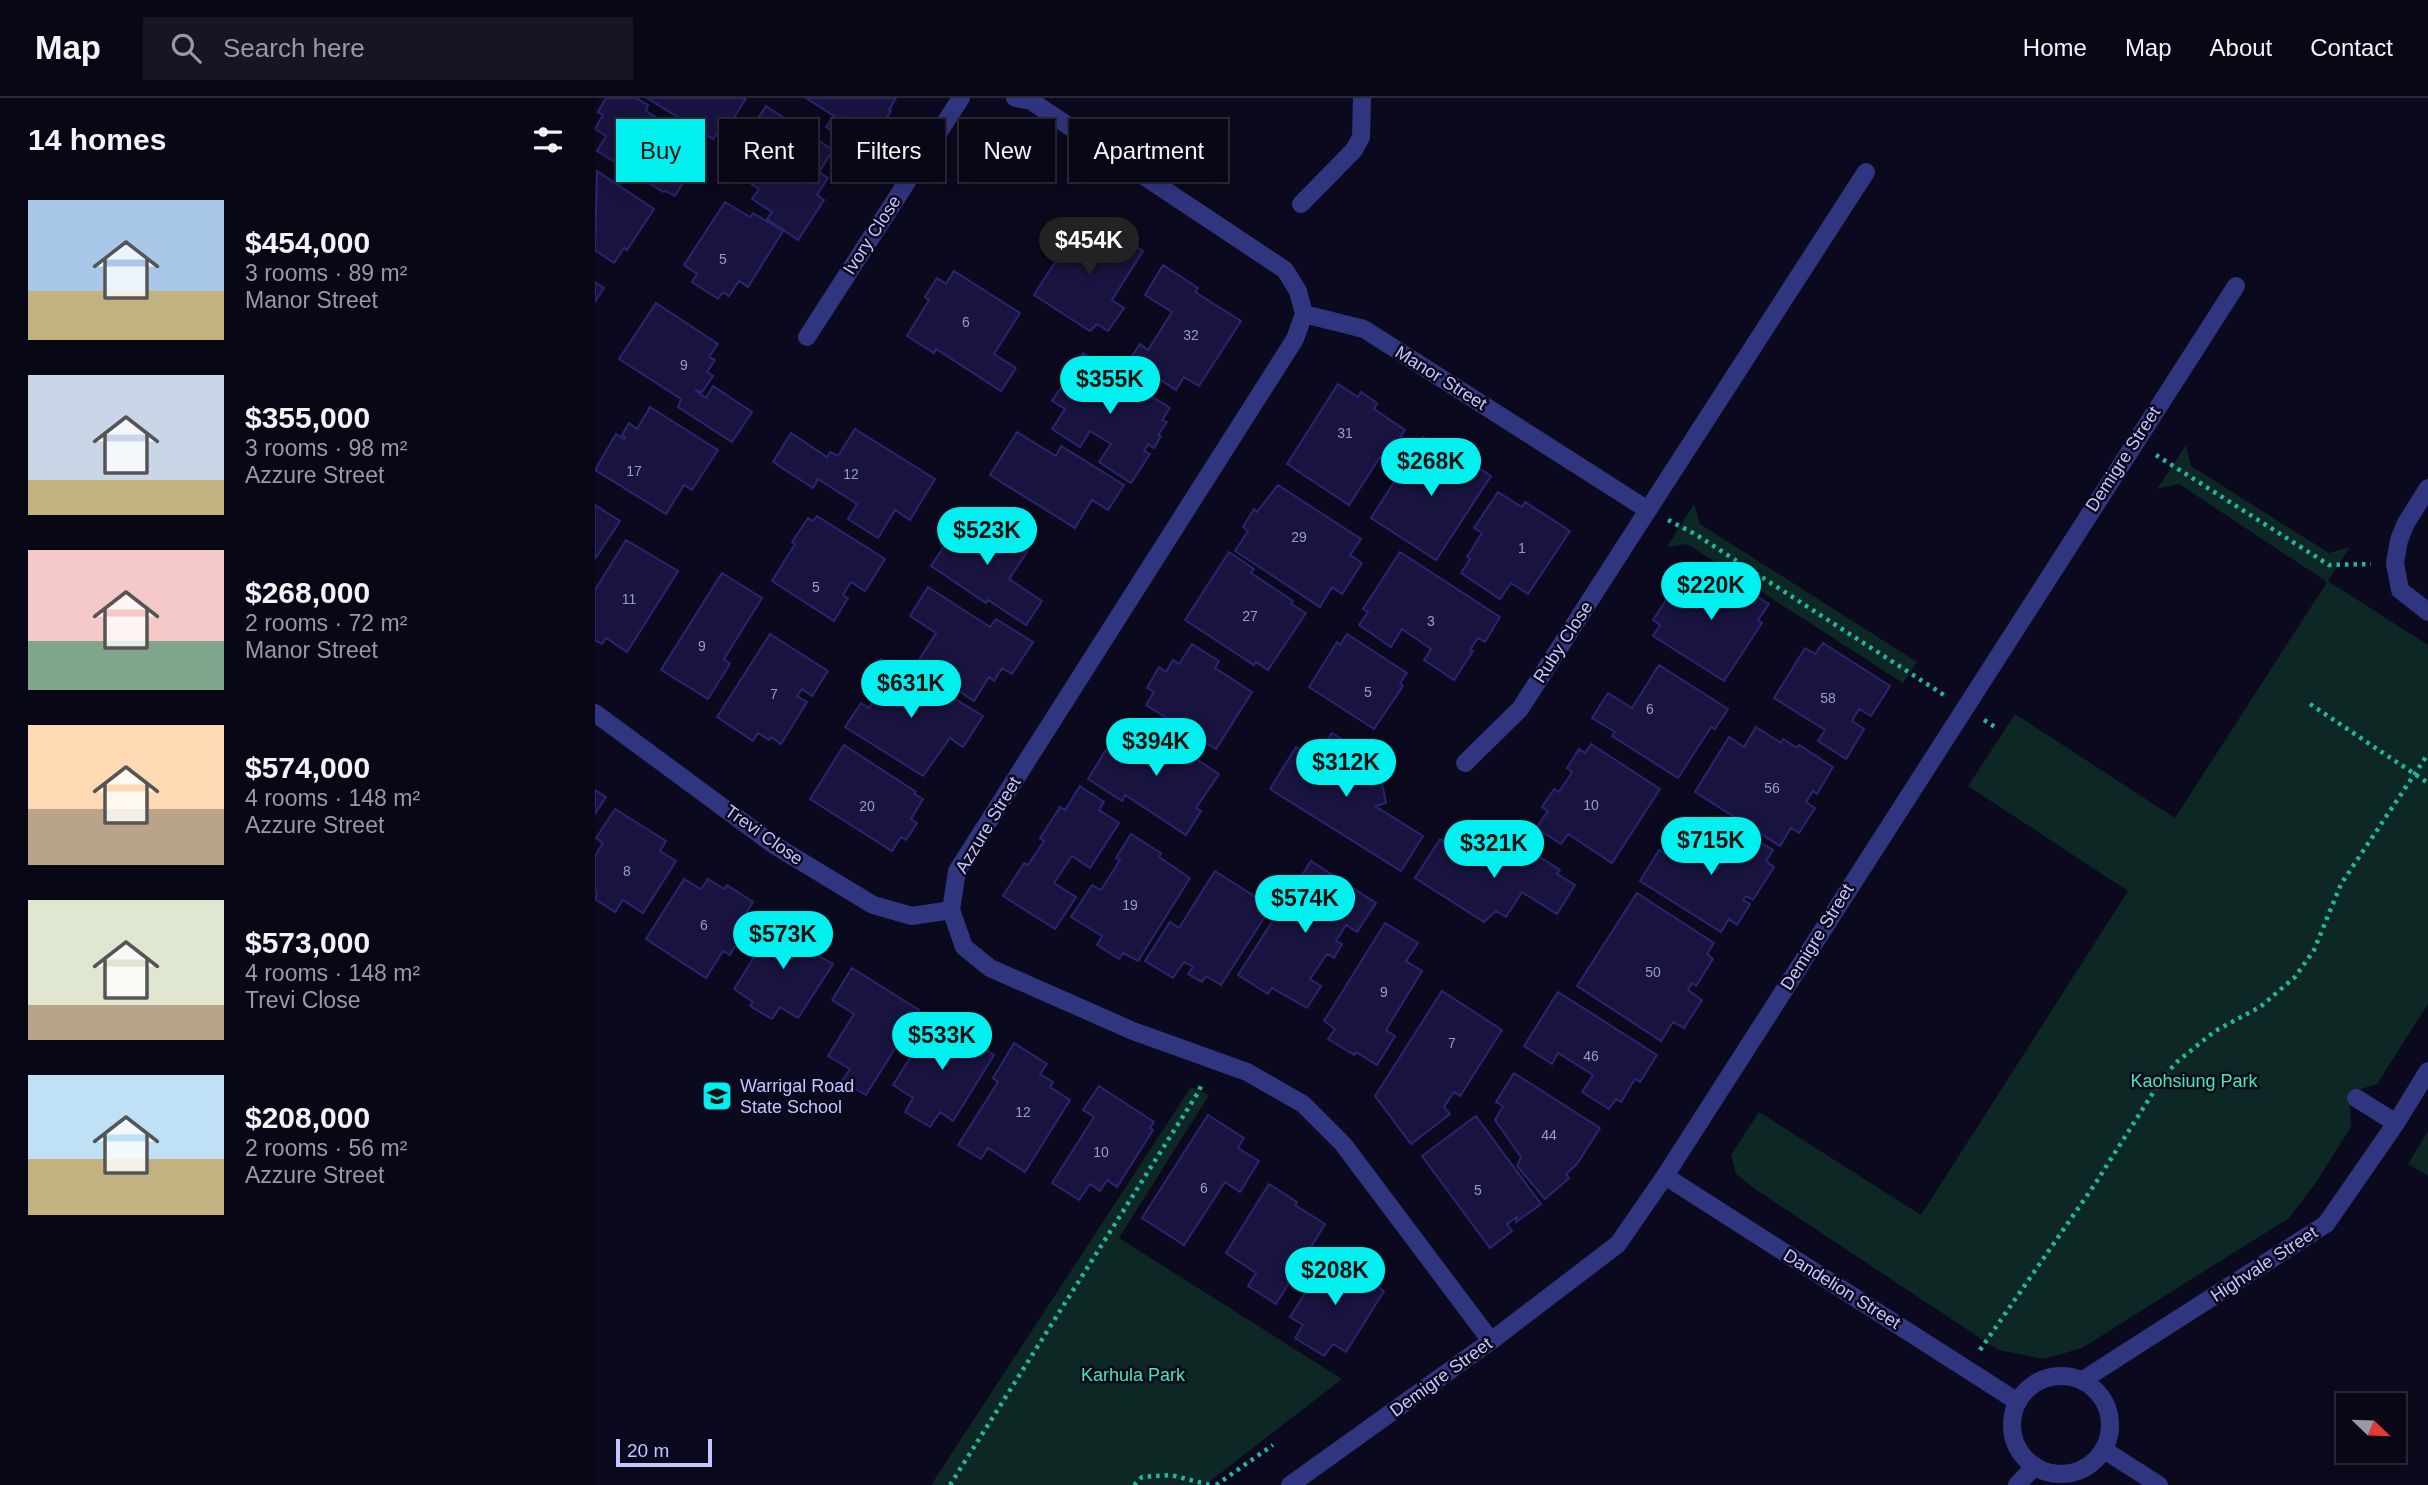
<!DOCTYPE html>
<meta charset="utf-8">
<style>
body{margin:0;font-family:Helvetica,sans-serif;background:#161523;color:#f1f3f6;height:100vh;display:flex;flex-direction:column;font-size:26px;white-space:nowrap}
*{box-sizing:border-box;margin:0}
p{font-size:23px;color:#9899a1}
.icon{flex:none;width:38px;height:38px;fill:none;stroke:currentColor;stroke-width:2;stroke-linecap:round;stroke-linejoin:round}
.map{position:relative;flex:1;overflow:hidden}
.side{display:flex;flex-direction:column;background:#080716;width:595px}
.side>*{flex:none}
.top-card{position:absolute;left:21px;top:21px;width:665px;height:63px;display:flex;gap:14px}
.needle{width:46px;rotate:113deg}
.controls{position:absolute;left:1741px;top:1295px;display:grid;gap:14px}
.controls a{display:grid;place-items:center;width:70px;height:70px;border-radius:0px;background:#080716;box-shadow:0 4px 18px #0003,0 0 0 2px #292835;font-size:35px}
.scale{position:absolute;left:21px;bottom:18px;width:96px;box-sizing:border-box;padding-left:7px;border:4px solid #c6c5ff;border-top:0;font-size:19px;line-height:24px;white-space:nowrap;color:#c6c5ff;-webkit-text-stroke:5px #0b091d;paint-order:stroke}
.price{position:absolute;translate:-50% -60px;padding:0 16px;border-radius:24px;background:#00f0f0;color:#111;font-size:23px;line-height:46px;filter:drop-shadow(0 2px 4px #0008)}
.price::after{content:'';position:absolute;left:50%;top:42px;width:21px;height:16px;margin-left:-10px;background:inherit;clip-path:polygon(0 0,100% 0,50% 100%)}
.price.current{background:#222;color:#fff}
ul{padding:0;list-style:none}
li{display:flex;align-items:center;gap:21px;height:175px;padding:0 28px}
li span{display:grid;place-items:center;flex:none;width:196px;height:140px;border-radius:0px;color:#555}
li>.icon{margin-inline-start:auto}
span .icon{width:84px;height:84px;fill:#fffc;stroke-width:1}
li b{font-size:30px}
h2{display:flex;justify-content:space-between;align-items:center;height:84px;padding:0 28px;font-size:30px}
.tag{padding:0 24px;border-radius:0px;background:#080716;box-shadow:0 4px 18px #0003,0 0 0 2px #292835;font-size:24px;line-height:63px}
.tag.current{background:#00f0f0;color:#111}
header{display:flex;align-items:center;gap:42px;box-sizing:border-box;height:98px;padding:0 35px;background:#080716;border-bottom:2px solid #292835}
header strong{font-size:33px}
nav{display:flex;gap:38px;margin-inline-start:auto;font-size:24px}
.search{width:490px;height:63px;background:#161523;display:flex;align-items:center;gap:18px;box-sizing:border-box;padding:0 24px;border-radius:0px;color:#9899a1;font-size:26px}
main{display:flex;flex:1;min-height:0}
.map>svg:first-child{display:block}
.green{fill:#0c2724}
.building{fill:#18143f;stroke:#2b246e;stroke-width:2}
.lines{fill:none;stroke-linecap:round;stroke-linejoin:round}
.path{stroke:#21b79f;stroke-width:4.5;stroke-dasharray:3.5 5;stroke-linecap:butt}
.minor{stroke:#303580;stroke-width:18}
.labels{text-anchor:middle;dominant-baseline:central;stroke-width:5;stroke-linejoin:round;paint-order:stroke}
.number-label{font-size:14px;fill:#9a99cf}
.street-label{font-size:18px;fill:#c6c5ff;stroke:#0b091d}
.park-label{font-size:18px;fill:#47e9b0;stroke:#0b091d}
.poi-label{font-size:18px;fill:#c6c5ff;stroke:#0b091d;text-anchor:start}
</style>
<header>
<strong>Map</strong>
<div class="search"><svg class="icon" aria-label="search" viewBox="0 0 24 24"><circle cx="10" cy="10" r="6"/><path d="M15 15l6 6"/></svg>Search here</div>
<nav><a>Home</a><a>Map</a><a>About</a><a>Contact</a></nav>
</header>
<main>
<section class="side">
<h2>14 homes<svg class="icon" aria-label="filters" viewBox="0 0 24 24"><path d="M4 7h16M4 17h16"/><circle cx="9" cy="7" r="2"/><circle cx="15" cy="17" r="2"/></svg></h2>
<ul>
<li><span style="background:linear-gradient(#a9c7e8 65%,#c2b280 0)"><svg class="icon" aria-label="home" viewBox="0 0 24 24"><path d="M3 11l9-7 9 7M6 9v11h12V9"/></svg></span><div><b>$454,000</b><p>3 rooms · 89 m²</p><p>Manor Street</p></div></li>
<li><span style="background:linear-gradient(#c9d6e8 75%,#c2b280 0)"><svg class="icon" aria-label="home" viewBox="0 0 24 24"><path d="M3 11l9-7 9 7M6 9v11h12V9"/></svg></span><div><b>$355,000</b><p>3 rooms · 98 m²</p><p>Azzure Street</p></div></li>
<li><span style="background:linear-gradient(#f6c9c9 65%,#7fa58c 0)"><svg class="icon" aria-label="home" viewBox="0 0 24 24"><path d="M3 11l9-7 9 7M6 9v11h12V9"/></svg></span><div><b>$268,000</b><p>2 rooms · 72 m²</p><p>Manor Street</p></div></li>
<li><span style="background:linear-gradient(#ffd9b3 60%,#b9a48a 0)"><svg class="icon" aria-label="home" viewBox="0 0 24 24"><path d="M3 11l9-7 9 7M6 9v11h12V9"/></svg></span><div><b>$574,000</b><p>4 rooms · 148 m²</p><p>Azzure Street</p></div></li>
<li><span style="background:linear-gradient(#dfe7d0 75%,#b9a48a 0)"><svg class="icon" aria-label="home" viewBox="0 0 24 24"><path d="M3 11l9-7 9 7M6 9v11h12V9"/></svg></span><div><b>$573,000</b><p>4 rooms · 148 m²</p><p>Trevi Close</p></div></li>
<li><span style="background:linear-gradient(#bfe0f5 60%,#c2b280 0)"><svg class="icon" aria-label="home" viewBox="0 0 24 24"><path d="M3 11l9-7 9 7M6 9v11h12V9"/></svg></span><div><b>$208,000</b><p>2 rooms · 56 m²</p><p>Azzure Street</p></div></li>
</ul>
</section>
<div class="map">
<svg width="1833" height="1387" viewBox="0 0 1833 1387">
<rect width="100%" height="100%" fill="#0b091d"/>
<path class="green" d="M 1591,347 L 1596,368 L 1734,455 L 1755,449 L 1733,483 L 1833,547 L 1833,906 L 1782,986 L 1766,991 L 1755,1009 L 1756,1029 L 1720,1086 L 1694,1120 L 1487,1250 L 1449,1261 L 1403,1252 L 1160,1091 L 1141,1076 L 1136,1057 L 1164,1014 L 1326,1117 L 1533,793 L 1373,688 L 1420,616 L 1580,720 L 1732,484 L 1584,386 L 1562,391 Z
M 1099,406 L 1105,426 L 1322,564 L 1308,585 L 1092,446 L 1072,449 Z
M 596,989 L 614,997 L 524,1140 L 747,1281 L 610,1387 L 336,1387 Z
M 1833,1033 L 1833,1078 L 1813,1066 Z"/>
<path class="building" d="M 11,0 L 41,0 L 53,7 L 51,13 L 101,43 L 88,65 L 97,70 L 80,98 L 71,93 L 68,94 L 2,53 L 11,38 L 0,31 L 8,17 L 3,14 Z
M 52,0 L 151,0 L 137,23 L 131,20 L 118,41 Z
M 211,0 L 301,0 L 294,12 L 296,13 L 285,30 L 279,26 L 263,51 L 231,29 L 239,18 Z
M 171,8 L 238,52 L 224,74 L 233,80 L 222,97 L 229,102 L 203,142 L 172,121 L 177,114 L 157,101 L 164,91 L 150,82 L 155,74 L 136,62 Z
M 2,73 L 59,111 L 32,152 L 29,150 L 19,165 L 0,152 Z
M 130,104 L 155,119 L 158,115 L 188,133 L 153,189 L 144,183 L 134,198 L 128,194 L 123,201 L 97,184 L 102,176 L 89,167 Z
M 487,122 L 518,141 L 521,136 L 548,153 L 517,202 L 529,210 L 513,233 L 502,226 L 495,233 L 439,197 Z
M 568,167 L 603,190 L 600,194 L 646,223 L 604,288 L 589,279 L 581,292 L 558,277 L 561,274 L 537,258 L 545,246 L 553,252 L 577,214 L 550,197 Z
M 359,173 L 425,215 L 399,256 L 421,270 L 406,293 L 341,251 L 339,255 L 312,238 L 334,202 L 330,199 L 342,180 L 351,186 Z
M 0,184 L 9,190 L 0,204 Z
M 61,205 L 123,246 L 114,259 L 120,262 L 112,274 L 118,278 L 107,294 L 100,292 L 111,300 L 118,288 L 157,314 L 137,344 L 83,309 L 86,301 L 24,261 Z
M 488,255 L 575,310 L 567,322 L 572,324 L 563,337 L 566,338 L 559,350 L 553,346 L 549,353 L 555,356 L 536,385 L 504,364 L 516,346 L 495,333 L 485,349 L 457,331 L 470,311 L 457,303 Z
M 743,286 L 763,299 L 766,294 L 782,305 L 779,311 L 810,332 L 790,363 L 785,359 L 754,407 L 692,366 Z
M 55,309 L 123,352 L 97,392 L 89,387 L 71,416 L 0,372 L 21,336 L 29,341 L 30,339 L 27,337 L 34,325 L 42,331 Z
M 260,331 L 340,381 L 315,422 L 300,412 L 283,440 L 253,421 L 262,406 L 223,381 L 218,390 L 178,364 L 196,335 L 232,359 L 235,354 L 243,358 Z
M 422,334 L 461,358 L 466,348 L 529,387 L 513,412 L 497,402 L 480,430 L 395,377 Z
M 828,339 L 851,355 L 855,351 L 896,378 L 841,462 L 776,420 Z
M 683,387 L 766,441 L 755,457 L 767,465 L 747,496 L 737,489 L 725,509 L 640,453 L 653,433 L 648,429 L 659,411 L 662,414 Z
M 903,394 L 927,409 L 930,404 L 975,433 L 933,496 L 916,485 L 905,501 L 866,475 L 875,461 L 872,459 L 887,435 L 879,430 Z
M 0,407 L 25,423 L 0,461 Z
M 372,414 L 432,454 L 414,481 L 447,503 L 431,527 L 393,502 L 391,505 L 336,468 Z
M 222,418 L 290,461 L 270,493 L 256,484 L 248,497 L 253,500 L 239,523 L 177,483 L 200,446 L 197,444 L 213,420 L 218,423 Z
M 31,442 L 83,473 L 32,554 L 11,540 L 7,546 L 0,542 L 0,492 Z
M 634,454 L 659,471 L 656,475 L 698,503 L 696,506 L 711,515 L 673,572 L 661,564 L 659,567 L 590,522 Z
M 805,454 L 905,519 L 890,544 L 883,540 L 875,552 L 878,553 L 859,582 L 829,562 L 836,551 L 807,531 L 796,549 L 764,527 L 773,514 L 768,511 Z
M 1112,467 L 1174,506 L 1163,522 L 1167,525 L 1129,583 L 1058,538 L 1065,527 L 1058,522 L 1071,502 L 1077,505 L 1085,494 L 1092,498 Z
M 127,475 L 167,500 L 129,561 L 135,566 L 113,601 L 66,572 Z
M 333,489 L 395,529 L 401,521 L 438,544 L 417,576 L 407,570 L 399,583 L 394,579 L 379,603 L 322,565 L 341,535 L 315,518 Z
M 175,536 L 233,573 L 217,598 L 207,591 L 202,598 L 212,604 L 186,646 L 176,639 L 174,642 L 163,635 L 158,643 L 122,619 Z
M 752,536 L 812,575 L 805,585 L 808,588 L 779,631 L 714,589 L 742,544 L 745,547 Z
M 1228,545 L 1295,588 L 1276,618 L 1264,611 L 1257,623 L 1269,631 L 1251,661 L 1223,643 L 1230,632 L 1179,600 L 1210,550 L 1220,556 Z
M 597,546 L 624,563 L 620,570 L 657,594 L 621,651 L 551,607 L 559,594 L 552,590 L 564,569 L 571,574 L 578,562 L 584,566 Z
M 286,561 L 350,604 L 355,598 L 388,618 L 368,649 L 355,640 L 328,678 L 250,629 L 266,605 L 274,610 L 284,593 L 271,585 Z
M 1064,567 L 1133,611 L 1120,631 L 1116,629 L 1083,680 L 1017,638 L 1020,634 L 997,620 L 1013,595 L 1037,610 Z
M 544,624 L 624,676 L 601,710 L 606,713 L 591,737 L 530,697 L 527,703 L 493,681 L 512,650 L 527,660 L 536,647 L 531,644 Z
M 1161,629 L 1186,645 L 1188,641 L 1202,650 L 1204,647 L 1238,669 L 1222,696 L 1218,693 L 1211,704 L 1220,710 L 1204,735 L 1196,730 L 1185,748 L 1100,694 L 1134,639 L 1149,649 Z
M 737,635 L 777,660 L 771,669 L 783,677 L 776,688 L 787,685 L 791,705 L 780,708 L 828,738 L 806,773 L 675,691 L 701,649 L 721,661 Z
M 996,646 L 1065,691 L 1017,765 L 973,736 L 966,746 L 941,730 L 953,713 L 947,709 L 959,691 L 964,694 L 977,674 L 972,670 L 984,651 L 990,655 Z
M 249,647 L 321,694 L 319,696 L 328,701 L 316,721 L 322,725 L 311,742 L 306,739 L 297,753 L 215,701 Z
M 485,688 L 509,704 L 504,712 L 524,725 L 495,770 L 477,758 L 459,785 L 481,799 L 460,831 L 408,798 L 429,765 L 433,767 L 449,743 L 445,740 L 465,709 L 470,712 Z
M 0,692 L 11,699 L 0,716 Z
M 20,711 L 71,743 L 65,753 L 81,763 L 48,815 L 28,802 L 20,814 L 0,801 L 2,795 L 0,794 L 0,758 L 8,745 L 1,740 Z
M 1088,725 L 1114,742 L 1103,760 L 1122,772 L 1136,750 L 1128,745 L 1139,728 L 1178,752 L 1171,763 L 1179,769 L 1158,802 L 1151,798 L 1148,802 L 1155,806 L 1142,827 L 1134,821 L 1126,834 L 1045,783 L 1064,752 L 1081,762 L 1089,751 L 1077,744 Z
M 536,736 L 566,755 L 564,759 L 595,780 L 543,863 L 528,855 L 524,861 L 502,847 L 507,838 L 476,819 L 497,787 L 506,792 L 525,762 L 521,760 Z
M 845,741 L 888,768 L 894,758 L 906,765 L 920,743 L 965,772 L 962,776 L 980,787 L 962,816 L 927,794 L 911,819 L 901,813 L 889,824 L 820,780 Z
M 716,763 L 781,805 L 762,834 L 751,827 L 741,843 L 747,846 L 739,860 L 732,856 L 715,881 L 726,888 L 712,910 L 677,890 L 673,896 L 643,877 Z
M 620,773 L 676,809 L 626,887 L 611,878 L 607,884 L 593,876 L 598,869 L 589,864 L 578,880 L 550,863 L 575,824 L 584,830 Z
M 89,781 L 106,791 L 113,781 L 129,791 L 132,787 L 158,804 L 142,830 L 149,834 L 135,857 L 128,853 L 111,880 L 51,841 Z
M 1042,795 L 1119,845 L 1112,856 L 1118,861 L 1101,888 L 1097,885 L 1093,892 L 1107,902 L 1089,930 L 1078,924 L 1066,943 L 982,888 Z
M 177,817 L 225,848 L 221,856 L 238,866 L 203,920 L 185,909 L 177,921 L 155,908 L 158,904 L 139,891 L 163,853 L 157,849 Z
M 790,825 L 823,845 L 811,863 L 827,873 L 791,932 L 800,938 L 782,967 L 761,954 L 759,957 L 733,941 L 740,931 L 729,923 Z
M 257,870 L 324,912 L 271,997 L 247,983 L 255,971 L 233,958 L 259,916 L 237,902 Z
M 847,893 L 907,932 L 865,998 L 859,994 L 849,1009 L 855,1016 L 816,1046 L 780,998 Z
M 963,894 L 1062,957 L 1045,984 L 1040,981 L 1026,1004 L 1021,1001 L 1014,1011 L 987,994 L 998,977 L 963,955 L 957,966 L 929,948 Z
M 348,916 L 374,932 L 370,938 L 399,957 L 358,1023 L 345,1014 L 335,1029 L 310,1014 L 318,1000 L 298,987 L 337,925 L 341,928 Z
M 419,945 L 452,966 L 445,976 L 458,984 L 455,989 L 475,1002 L 430,1074 L 393,1050 L 386,1061 L 363,1047 L 403,984 L 398,980 Z
M 919,975 L 1005,1030 L 982,1066 L 971,1076 L 974,1080 L 950,1101 L 922,1068 L 926,1059 L 900,1022 L 908,1008 L 901,1004 Z
M 504,988 L 559,1024 L 555,1030 L 558,1032 L 522,1089 L 512,1082 L 505,1093 L 495,1086 L 484,1102 L 457,1085 L 499,1019 L 488,1012 Z
M 613,1017 L 649,1040 L 643,1050 L 664,1063 L 645,1094 L 630,1084 L 589,1147 L 547,1120 Z
M 881,1018 L 946,1106 L 921,1124 L 922,1119 L 912,1126 L 917,1133 L 895,1150 L 827,1058 Z
M 674,1086 L 702,1104 L 700,1107 L 730,1126 L 681,1206 L 653,1188 L 661,1175 L 631,1155 Z
M 738,1157 L 762,1173 L 761,1175 L 789,1193 L 751,1254 L 738,1246 L 729,1258 L 700,1240 L 708,1227 L 695,1219 L 731,1162 L 734,1163 Z"/>
<g class="lines">
<path class="path" d="M 1561,357 L 1734,467 L 1776,466
M 1073,422 L 1100,436 L 1349,597
M 1715,606 L 1833,685
M 1389,622 L 1400,629
M 1385,1252 L 1500,1086 L 1568,979 L 1583,963 L 1620,933 L 1665,909 L 1700,879 L 1719,852 L 1746,786 L 1833,656
M 355,1387 L 604,993 L 607,985
M 539,1387 L 547,1379 L 576,1377 L 615,1387
M 621,1387 L 678,1347"/>
<path class="minor" d="M 420,0 L 436,3 L 690,172 L 703,193 L 709,216 L 769,231 L 1053,412 L 1271,74
M 706,106 L 759,52 L 766,39 L 767,0
M 709,216 L 700,241 L 362,773 L 356,812 L 369,849 L 395,870 L 538,933 L 652,974 L 708,1006 L 748,1046 L 896,1243
M 212,239 L 366,0
M 1833,390 L 1811,425 L 1804,442 L 1800,465 L 1805,492 L 1833,514
M 0,615 L 179,747 L 278,807 L 317,818 L 356,812
M 870,665 L 925,611 L 1053,412
M 1761,1000 L 1801,1025
M 1070,1078 L 1423,1304
M1417 1327a49 49 0 1 1 98 0a49 49 0 1 1-98 0Z
M 1488,1282 L 1731,1126 L 1801,1025 L 1833,973
M 1509,1352 L 1564,1387
M 695,1387 L 896,1243 L 1023,1146 L 1070,1078 L 1641,188
M 1422,1387 L 1440,1368"/>
</g>
<defs>
<g id="school-square" transform="scale(1.575)"><rect x="-9" y="-9" width="18" height="18" rx="4" fill="#00f0f0" stroke="#0b091d"/><path d="M0-5L7-2L0 1L-7-2ZM-4 1L0 2.5L4 1V4Q0 6-4 4Z" fill="#111"/></g>
</defs>
<g fill-rule="evenodd">
<use href="#school-square" x="122" y="998"/>
</g>
<g class="labels">
<g class="number-label">
<text x="128" y="161">5</text>
<text x="371" y="224">6</text>
<text x="596" y="237">32</text>
<text x="89" y="267">9</text>
<text x="750" y="335">31</text>
<text x="39" y="373">17</text>
<text x="256" y="376">12</text>
<text x="704" y="439">29</text>
<text x="927" y="450">1</text>
<text x="221" y="489">5</text>
<text x="34" y="501">11</text>
<text x="655" y="518">27</text>
<text x="836" y="523">3</text>
<text x="107" y="548">9</text>
<text x="773" y="594">5</text>
<text x="179" y="596">7</text>
<text x="1233" y="600">58</text>
<text x="1055" y="611">6</text>
<text x="1177" y="690">56</text>
<text x="996" y="707">10</text>
<text x="272" y="708">20</text>
<text x="32" y="773">8</text>
<text x="535" y="807">19</text>
<text x="109" y="827">6</text>
<text x="1058" y="874">50</text>
<text x="789" y="894">9</text>
<text x="857" y="945">7</text>
<text x="996" y="958">46</text>
<text x="428" y="1014">12</text>
<text x="954" y="1037">44</text>
<text x="506" y="1054">10</text>
<text x="609" y="1090">6</text>
<text x="883" y="1092">5</text>
</g>
<g class="street-label">
<text transform="translate(277 137) rotate(-57)">Ivory Close</text>
<text transform="translate(846 280) rotate(32)">Manor Street</text>
<text transform="translate(1528 361) rotate(-57)">Demigre Street</text>
<text transform="translate(968 544) rotate(-57)">Ruby Close</text>
<text transform="translate(393 727) rotate(-59)">Azzure Street</text>
<text transform="translate(169 737) rotate(35)">Trevi Close</text>
<text transform="translate(1222 839) rotate(-58)">Demigre Street</text>
<text transform="translate(1669 1166) rotate(-33)">Highvale Street</text>
<text transform="translate(1247 1191) rotate(32)">Dandelion Street</text>
<text transform="translate(846 1279) rotate(-36)">Demigre Street</text>
</g>
<g class="park-label">
<text x="1599" y="983">Kaohsiung Park</text>
<text x="538" y="1277">Karhula Park</text>
</g>
<g class="poi-label">
<text x="145" y="988">Warrigal Road<tspan x="145" dy="21">State School</tspan></text>
</g>
</g>
</svg>
<div class="controls">
<a><svg class="needle" viewBox="-14 -14 28 28"><path d="M0-13l5 13h-10z" fill="#e53935"/><path d="M0 13l5-13h-10z" fill="#9899a1"/></svg></a>
</div>
<div class="scale">20 m</div>
<b class="price current" style="left:494px;top:179px">$454K</b>
<b class="price" style="left:515px;top:318px">$355K</b>
<b class="price" style="left:836px;top:400px">$268K</b>
<b class="price" style="left:392px;top:469px">$523K</b>
<b class="price" style="left:1116px;top:524px">$220K</b>
<b class="price" style="left:316px;top:622px">$631K</b>
<b class="price" style="left:561px;top:680px">$394K</b>
<b class="price" style="left:751px;top:701px">$312K</b>
<b class="price" style="left:1116px;top:779px">$715K</b>
<b class="price" style="left:899px;top:782px">$321K</b>
<b class="price" style="left:710px;top:837px">$574K</b>
<b class="price" style="left:188px;top:873px">$573K</b>
<b class="price" style="left:347px;top:974px">$533K</b>
<b class="price" style="left:740px;top:1209px">$208K</b>
<div class="top-card">
<a class="tag current">Buy</a>
<a class="tag">Rent</a>
<a class="tag">Filters</a>
<a class="tag">New</a>
<a class="tag">Apartment</a>
</div>
</div>
</main>
